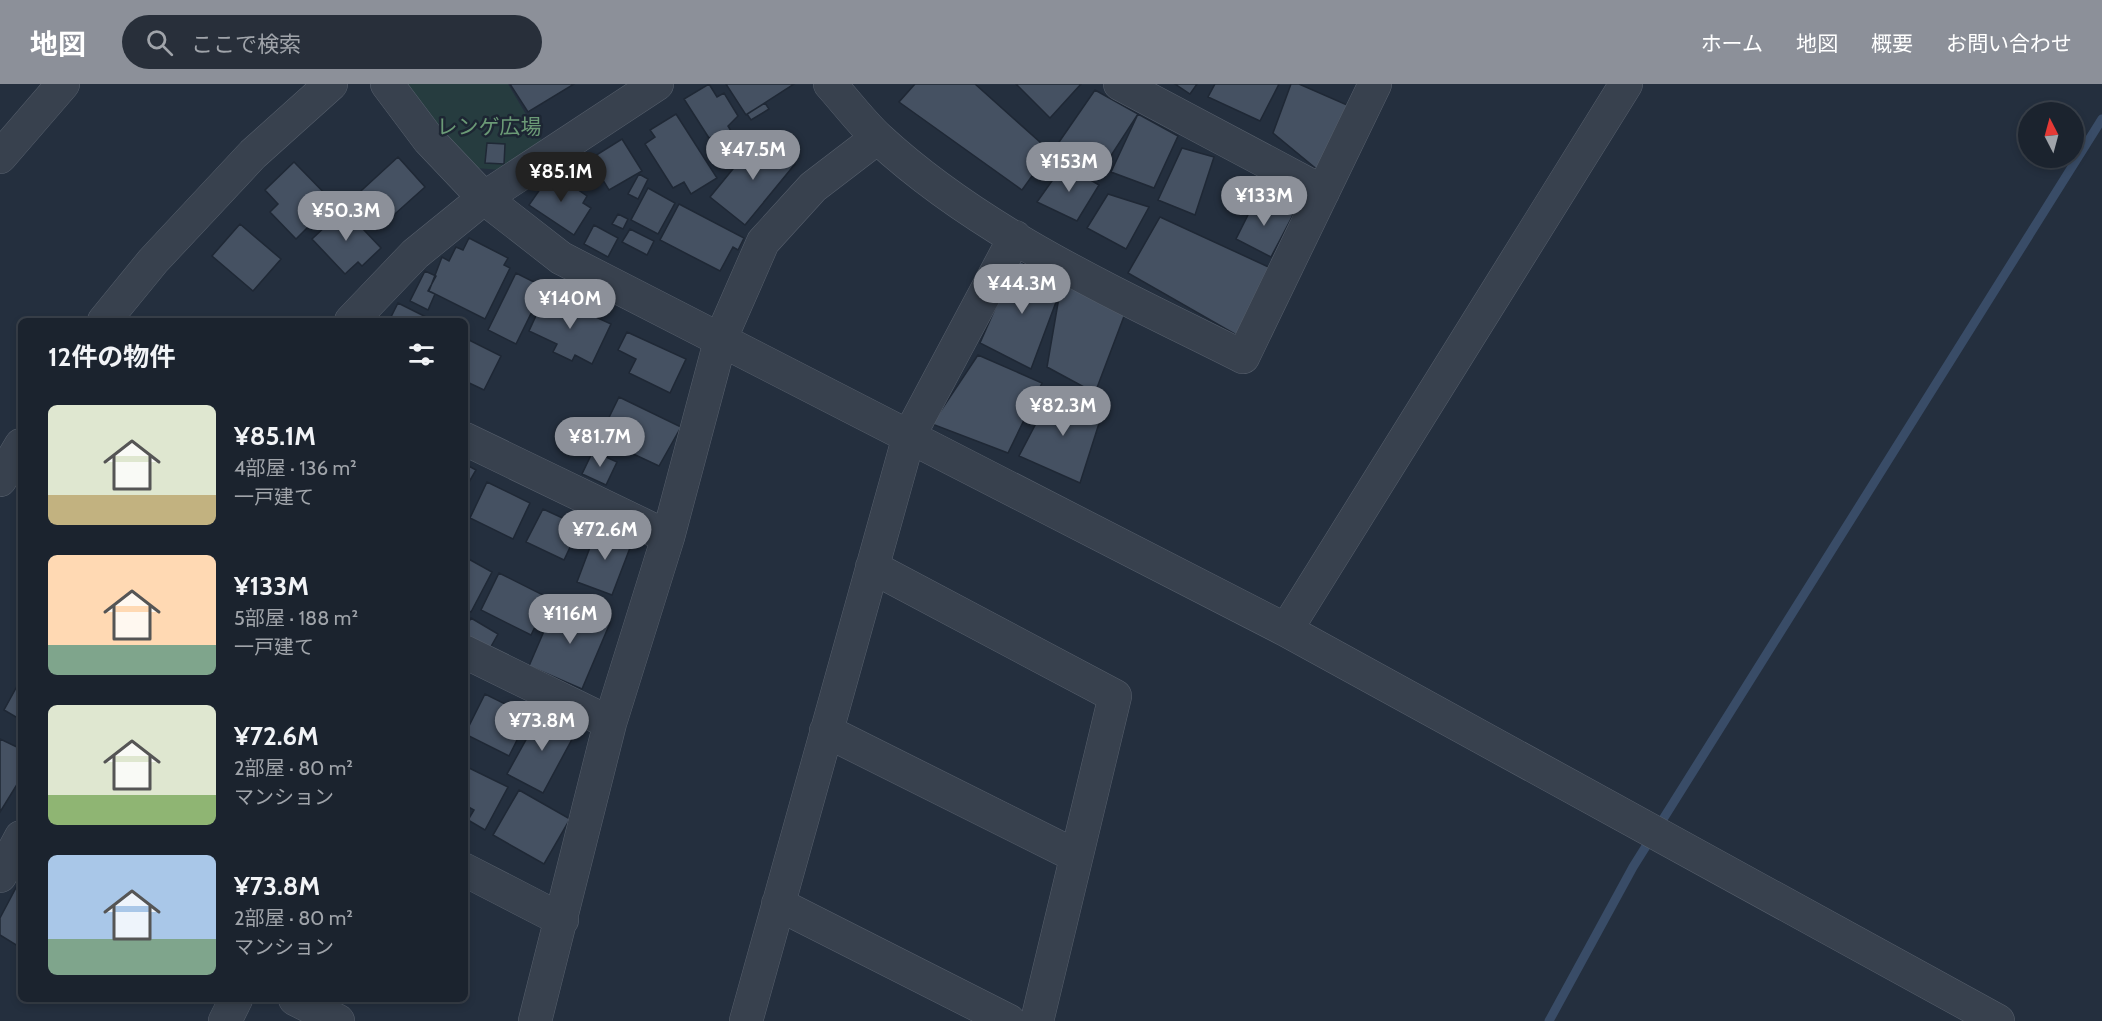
<!DOCTYPE html>
<html lang="ja">
<meta charset="utf-8">
<style>
body{margin:0;font-family:Cabin,"Noto Sans JP",sans-serif;background:#282f3a;color:#f1f3f6;height:100vh;display:flex;flex-direction:column;font-size:22px;white-space:nowrap}
*{box-sizing:border-box;margin:0}
p{font-size:20px;color:#a0a4aa}
.icon{flex:none;width:33px;height:33px;fill:none;stroke:currentColor;stroke-width:2;stroke-linecap:round;stroke-linejoin:round}
.map{position:relative;flex:1;overflow:hidden}
.sheet{position:absolute;left:18px;top:234px;width:450px;height:684px;display:flex;flex-direction:column;background:#1b232e;border-radius:9px;box-shadow:0 3px 9px #0003,0 0 0 2px #39404a}
.sheet>*{flex:none}
.needle{width:39px;rotate:354deg}
.controls{position:absolute;left:2018px;top:18px;display:grid;gap:12px}
.controls a{display:grid;place-items:center;width:66px;height:66px;border-radius:50%;background:#1b232e;box-shadow:0 3px 9px #0003,0 0 0 2px #39404a;font-size:30px}
.price{position:absolute;translate:-50% -51px;padding:0 14px;border-radius:21px;background:#8c9099;color:#fff;font-size:20px;line-height:39px;filter:drop-shadow(0 2px 3px #0008)}
.price::after{content:'';position:absolute;left:50%;top:36px;width:18px;height:14px;margin-left:-9px;background:inherit;clip-path:polygon(0 0,100% 0,50% 100%)}
.price.current{background:#222;color:#fff}
ul{padding:0;list-style:none}
li{display:flex;align-items:center;gap:18px;height:150px;padding:0 30px}
li span{display:grid;place-items:center;flex:none;width:168px;height:120px;border-radius:9px;color:#555}
li>.icon{margin-inline-start:auto}
span .icon{width:72px;height:72px;fill:#fffc;stroke-width:1}
li b{font-size:26px}
h2{display:flex;justify-content:space-between;align-items:center;height:72px;padding:0 30px;font-size:26px}
header{display:flex;align-items:center;gap:36px;box-sizing:border-box;height:84px;padding:0 30px;background:#8c9099;color:#fff}
header strong{font-size:28px}
nav{display:flex;gap:33px;margin-inline-start:auto;font-size:21px}
.search{width:420px;height:54px;background:#282f3a;display:flex;align-items:center;gap:15px;box-sizing:border-box;padding:0 21px;border-radius:33px;color:#a0a4aa;font-size:22px}
.map>svg:first-child{display:block}
.green{fill:#263c3f}
.lines{fill:none;stroke-linecap:round;stroke-linejoin:round}
.stream{stroke:#394c67;stroke-width:9}
.building{fill:#455162;stroke:#1f2835;stroke-width:1.5}
.minor-casing{stroke:#565f6c;stroke-width:34}
.minor{stroke:#38414e;stroke-width:33}
.labels{text-anchor:middle;dominant-baseline:central;stroke-width:5;stroke-linejoin:round;paint-order:stroke}
.park-label{font-size:21px;fill:#6b9a76;stroke:#1d2633}
</style>
<header>
<strong>地図</strong>
<div class="search"><svg class="icon" aria-label="search" viewBox="0 0 24 24"><circle cx="10" cy="10" r="6"/><path d="M15 15l6 6"/></svg>ここで検索</div>
<nav><a>ホーム</a><a>地図</a><a>概要</a><a>お問い合わせ</a></nav>
</header>
<div class="map">
<svg width="2102" height="937" viewBox="0 0 2102 937">
<rect width="100%" height="100%" fill="#242f3e"/>
<path class="green" d="M 404,0 L 508,0 L 542,57 L 500,86 L 476,84 L 442,47 Z"/>
<g class="lines">
<path class="stream" d="M 1549,937 L 1633,783 L 2102,35"/>
</g>
<path class="building" d="M 510,0 L 574,0 L 528,28 Z
M 709,0 L 717,13 L 724,9 L 738,32 L 728,42 L 731,47 L 715,57 L 712,53 L 709,54 L 684,15 Z
M 726,0 L 794,0 L 746,31 Z
M 915,0 L 975,0 L 1050,67 L 1022,106 L 899,18 Z
M 1016,0 L 1081,0 L 1050,34 Z
M 1175,0 L 1197,0 L 1190,10 Z
M 1215,0 L 1279,0 L 1260,37 L 1208,13 Z
M 1291,0 L 1299,0 L 1354,24 L 1319,87 L 1273,49 Z
M 1095,6 L 1138,30 L 1103,84 L 1057,61 Z
M 765,19 L 769,25 L 751,36 L 747,30 Z
M 676,30 L 717,94 L 691,110 L 684,98 L 673,104 L 645,60 L 655,53 L 650,46 Z
M 1138,30 L 1178,52 L 1154,104 L 1111,88 Z
M 760,52 L 795,80 L 745,141 L 710,113 Z
M 622,55 L 642,87 L 609,106 L 590,75 Z
M 487,59 L 505,60 L 504,80 L 485,79 Z
M 1182,64 L 1214,73 L 1195,131 L 1158,116 Z
M 398,73 L 425,103 L 377,146 L 350,117 Z
M 294,78 L 333,118 L 296,155 L 270,128 L 278,120 L 265,106 Z
M 1064,80 L 1099,101 L 1077,137 L 1037,118 Z
M 552,88 L 587,112 L 583,119 L 591,124 L 574,151 L 529,121 Z
M 639,90 L 648,95 L 638,115 L 628,110 Z
M 648,104 L 675,119 L 658,150 L 631,136 Z
M 1108,110 L 1149,123 L 1126,165 L 1087,144 Z
M 1257,113 L 1293,131 L 1271,173 L 1236,155 Z
M 679,120 L 744,154 L 738,166 L 733,163 L 720,187 L 660,156 Z
M 344,125 L 381,164 L 362,182 L 358,178 L 345,190 L 312,155 Z
M 618,130 L 628,135 L 623,145 L 612,140 Z
M 1160,133 L 1275,186 L 1240,253 L 1128,189 Z
M 240,140 L 281,175 L 253,207 L 212,172 Z
M 594,141 L 618,154 L 608,173 L 584,160 Z
M 630,145 L 654,157 L 647,171 L 622,158 Z
M 469,154 L 508,174 L 504,181 L 510,184 L 485,235 L 429,207 L 442,173 L 449,177 L 456,163 L 463,166 Z
M 1017,175 L 1062,202 L 1031,285 L 980,259 Z
M 425,187 L 436,192 L 428,207 L 435,210 L 428,226 L 410,217 Z
M 516,189 L 544,203 L 516,260 L 488,246 Z
M 1063,190 L 1126,227 L 1095,309 L 1047,283 Z
M 546,210 L 611,240 L 592,280 L 575,271 L 572,277 L 553,268 L 557,260 L 529,247 Z
M 398,219 L 434,237 L 389,237 Z
M 627,248 L 686,275 L 670,309 L 629,289 L 636,275 L 618,266 Z
M 465,254 L 501,272 L 484,306 L 465,297 Z
M 978,271 L 1042,299 L 1008,369 L 932,340 Z
M 1054,305 L 1102,330 L 1080,399 L 1019,372 Z
M 619,313 L 681,343 L 659,382 L 599,354 Z
M 593,367 L 617,378 L 606,401 L 582,390 Z
M 465,380 L 476,386 L 465,405 Z
M 487,398 L 530,419 L 513,455 L 470,434 Z
M 543,425 L 580,442 L 564,476 L 526,458 Z
M 598,442 L 633,456 L 612,511 L 577,498 Z
M 465,473 L 492,488 L 471,528 L 465,524 Z
M 499,489 L 549,514 L 531,551 L 481,526 Z
M 557,517 L 610,539 L 582,605 L 529,582 Z
M 471,534 L 498,550 L 489,566 L 465,552 L 465,544 Z
M 21,595 L 21,636 L 4,626 Z
M 485,610 L 529,632 L 509,672 L 465,650 Z
M 542,627 L 577,646 L 543,709 L 507,690 Z
M 0,655 L 21,665 L 21,694 L 0,728 Z
M 465,682 L 508,703 L 485,746 L 468,736 L 474,726 L 465,721 Z
M 519,706 L 570,735 L 544,780 L 493,751 Z
M 18,800 L 21,801 L 21,864 L 0,851 L 0,834 Z"/>
<g class="lines">
<g class="minor-casing">
<path id="minor" d="M 387,0 L 429,56 L 484,114 L 561,174 L 1286,546 L 1998,937
M 830,0 C 846,18 861,38 878,54 C 983,151 1118,210 1243,273 L 1375,0
M 1120,0 L 1323,108
M 0,73 L 63,0
M 104,237 L 153,177 L 253,70 L 331,0
M 351,237 L 415,170 L 484,114 L 657,0
M 465,355 L 668,453
M 0,396 L 21,361
M 872,483 L 1115,612 L 1037,937
M 1286,546 L 1626,0
M 465,568 L 610,639
M 826,647 L 1076,772
M 465,786 L 562,836
M 0,792 L 21,753
M 778,820 L 1009,937
M 295,915 L 338,937
M 225,937 L 236,915
M 535,937 L 610,639 L 668,453 L 721,254 L 763,158 L 813,103 L 877,54
M 746,937 L 909,352 L 1015,153"/>
</g>
<use href="#minor" class="minor"/>
</g>
<g class="labels">
<g class="park-label">
<text x="489" y="42">レンゲ広場</text>
</g>
</g>
</svg>
<div class="controls">
<a><svg class="needle" viewBox="-14 -14 28 28"><path d="M0-13l5 13h-10z" fill="#e53935"/><path d="M0 13l5-13h-10z" fill="#a0a4aa"/></svg></a>
</div>
<b class="price" style="left:753px;top:97px">¥47.5M</b>
<b class="price" style="left:1069px;top:109px">¥153M</b>
<b class="price current" style="left:561px;top:119px">¥85.1M</b>
<b class="price" style="left:1264px;top:143px">¥133M</b>
<b class="price" style="left:346px;top:158px">¥50.3M</b>
<b class="price" style="left:1022px;top:231px">¥44.3M</b>
<b class="price" style="left:570px;top:246px">¥140M</b>
<b class="price" style="left:1063px;top:353px">¥82.3M</b>
<b class="price" style="left:600px;top:384px">¥81.7M</b>
<b class="price" style="left:605px;top:477px">¥72.6M</b>
<b class="price" style="left:570px;top:561px">¥116M</b>
<b class="price" style="left:542px;top:668px">¥73.8M</b>
<section class="sheet">
<h2>12件の物件<svg class="icon" aria-label="filters" viewBox="0 0 24 24"><path d="M4 7h16M4 17h16"/><circle cx="9" cy="7" r="2"/><circle cx="15" cy="17" r="2"/></svg></h2>
<ul>
<li><span style="background:linear-gradient(#dfe7d0 75%,#c2b280 0)"><svg class="icon" aria-label="home" viewBox="0 0 24 24"><path d="M3 11l9-7 9 7M6 9v11h12V9"/></svg></span><div><b>¥85.1M</b><p>4部屋 · 136 m²</p><p>一戸建て</p></div></li>
<li><span style="background:linear-gradient(#ffd9b3 75%,#7fa58c 0)"><svg class="icon" aria-label="home" viewBox="0 0 24 24"><path d="M3 11l9-7 9 7M6 9v11h12V9"/></svg></span><div><b>¥133M</b><p>5部屋 · 188 m²</p><p>一戸建て</p></div></li>
<li><span style="background:linear-gradient(#dfe7d0 75%,#8fb573 0)"><svg class="icon" aria-label="home" viewBox="0 0 24 24"><path d="M3 11l9-7 9 7M6 9v11h12V9"/></svg></span><div><b>¥72.6M</b><p>2部屋 · 80 m²</p><p>マンション</p></div></li>
<li><span style="background:linear-gradient(#a9c7e8 70%,#7fa58c 0)"><svg class="icon" aria-label="home" viewBox="0 0 24 24"><path d="M3 11l9-7 9 7M6 9v11h12V9"/></svg></span><div><b>¥73.8M</b><p>2部屋 · 80 m²</p><p>マンション</p></div></li>
</ul>
</section>
</div>
